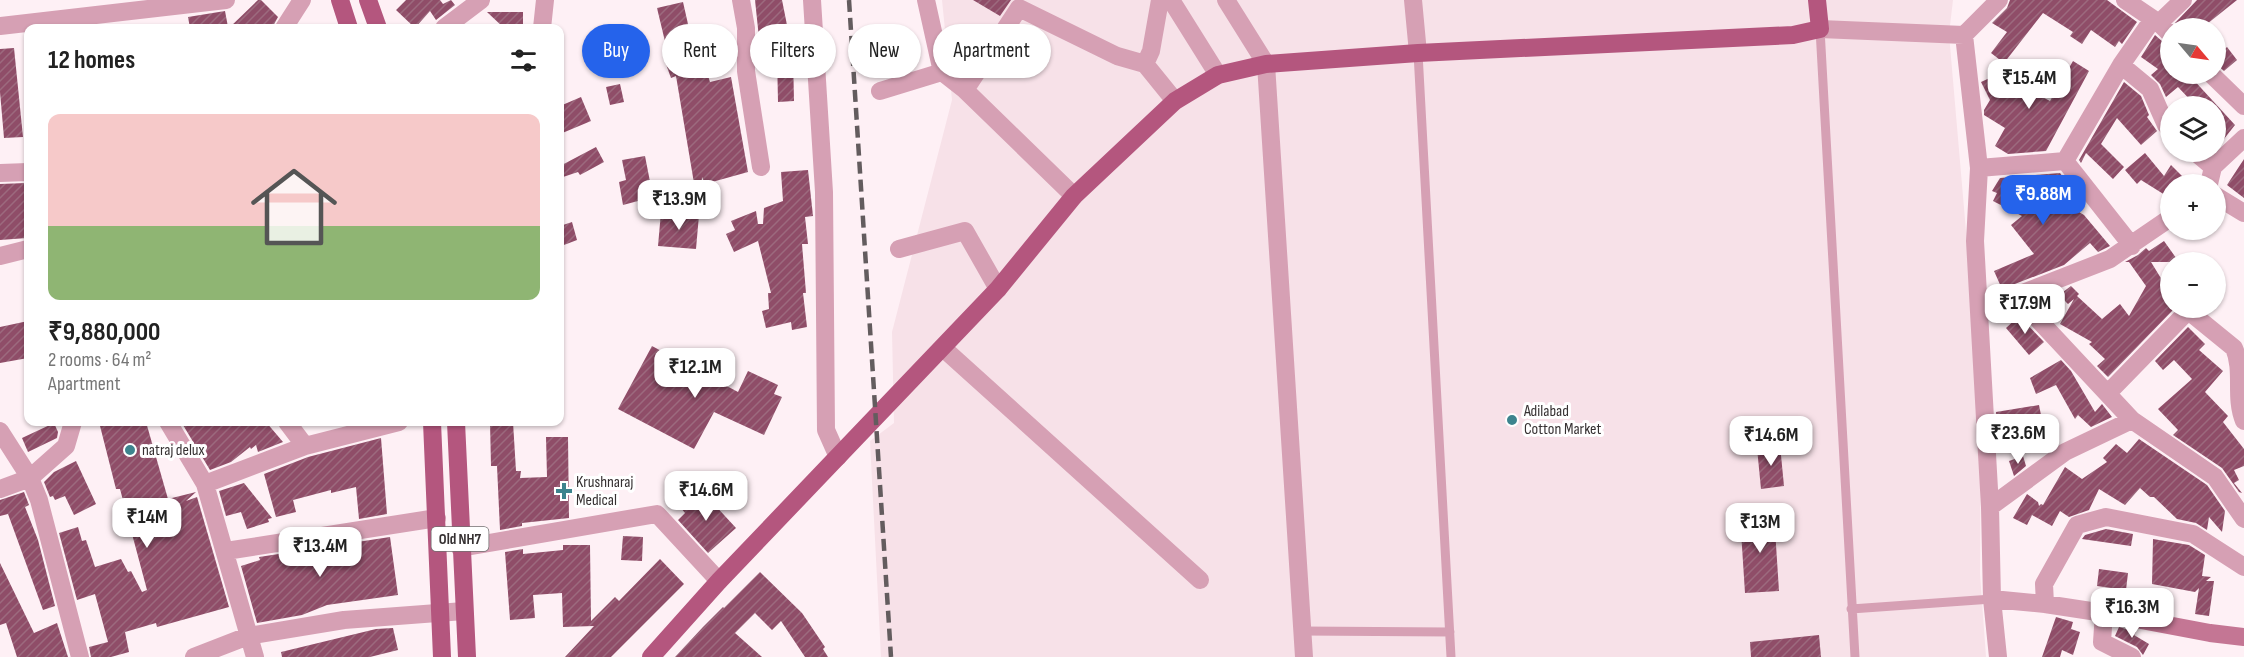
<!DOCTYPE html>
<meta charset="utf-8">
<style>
body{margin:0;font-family:"Sofia Sans Condensed",sans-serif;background:#f2f2f2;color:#222;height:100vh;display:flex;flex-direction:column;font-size:22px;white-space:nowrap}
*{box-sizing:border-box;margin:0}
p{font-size:20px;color:#767676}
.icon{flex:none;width:33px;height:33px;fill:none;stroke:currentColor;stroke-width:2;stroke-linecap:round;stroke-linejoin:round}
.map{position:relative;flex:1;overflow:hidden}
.drawer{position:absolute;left:24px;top:24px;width:540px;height:402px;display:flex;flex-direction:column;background:#fff;border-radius:12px;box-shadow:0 2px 4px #0004}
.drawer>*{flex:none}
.guide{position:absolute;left:582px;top:24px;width:570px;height:54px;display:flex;gap:12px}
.needle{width:39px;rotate:119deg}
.buttons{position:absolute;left:2160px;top:18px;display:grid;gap:12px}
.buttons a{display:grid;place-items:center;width:66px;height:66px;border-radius:50%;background:#fff;box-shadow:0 2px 4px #0004;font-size:30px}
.price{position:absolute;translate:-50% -51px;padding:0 14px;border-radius:12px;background:#fff;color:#222;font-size:20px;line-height:39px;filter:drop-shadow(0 2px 3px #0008)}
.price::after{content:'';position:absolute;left:50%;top:36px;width:18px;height:14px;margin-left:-9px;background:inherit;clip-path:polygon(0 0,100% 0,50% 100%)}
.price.selected{background:#2563eb;color:#fff}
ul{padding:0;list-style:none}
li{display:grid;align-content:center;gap:12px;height:318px;padding:0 24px}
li+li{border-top:2px solid #e0e0e0}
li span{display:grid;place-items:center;height:186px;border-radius:12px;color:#555}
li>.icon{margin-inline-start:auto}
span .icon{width:108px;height:108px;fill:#fffc;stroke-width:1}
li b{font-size:26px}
h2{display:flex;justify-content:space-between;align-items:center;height:72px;padding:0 24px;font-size:26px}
.pill{padding:0 21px;border-radius:27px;background:#fff;box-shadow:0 2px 4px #0004;font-size:21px;line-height:54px}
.pill.selected{background:#2563eb;color:#fff}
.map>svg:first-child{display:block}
.built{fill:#f7e1e8}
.building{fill:url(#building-hatch)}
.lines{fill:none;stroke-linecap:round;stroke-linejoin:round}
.lane{stroke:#d6a0b4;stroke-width:9}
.street{stroke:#d6a0b4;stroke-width:18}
.secondary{stroke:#c47694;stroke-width:18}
.primary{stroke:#b4567e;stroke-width:18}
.rail{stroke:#635c5e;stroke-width:4.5;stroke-dasharray:12 6;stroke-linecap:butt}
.poi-dot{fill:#3d848e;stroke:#fff;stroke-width:2}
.labels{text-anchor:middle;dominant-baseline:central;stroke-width:6;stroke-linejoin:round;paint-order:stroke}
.shield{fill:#fff;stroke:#726f70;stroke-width:1.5}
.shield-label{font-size:15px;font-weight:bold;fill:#363132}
.poi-label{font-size:16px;fill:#363132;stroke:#fff;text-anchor:start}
</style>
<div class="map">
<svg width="2244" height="657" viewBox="0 0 2244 657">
<defs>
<pattern id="building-hatch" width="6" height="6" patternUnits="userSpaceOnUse" patternTransform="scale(1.5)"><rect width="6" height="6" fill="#8f4d68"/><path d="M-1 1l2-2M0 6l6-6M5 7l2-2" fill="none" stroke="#9c6a7e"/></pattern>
</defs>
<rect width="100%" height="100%" fill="#fef0f5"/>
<path class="built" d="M 942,0 L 1953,0 L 1949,34 L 1981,405 L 1980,574 L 1986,657 L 881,657 L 870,441 L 894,423 L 892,332 L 952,100 Z"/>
<path class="building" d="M 258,0 L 261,0 L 278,17 L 272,28 L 229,28 Z
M 406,0 L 440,0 L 443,4 L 451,0 L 455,5 L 436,20 L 430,11 L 415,28 L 396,10 Z
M 755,0 L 782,0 L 787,25 L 800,25 L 802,55 L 793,56 L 794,101 L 778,102 L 777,55 L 761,57 Z
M 973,0 L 1011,0 L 1000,16 Z
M 2010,0 L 2107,0 L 2137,22 L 2122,44 L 2119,41 L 2115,47 L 2091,30 L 2082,44 L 2070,36 L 2073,32 L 2043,13 L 2004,63 L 1991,53 L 2007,32 L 1992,23 L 2007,8 Z
M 2197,0 L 2237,0 L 2202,28 L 2179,28 L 2175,23 Z
M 683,2 L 693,46 L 698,45 L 710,82 L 731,77 L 748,172 L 705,184 L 702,177 L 701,195 L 696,195 L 676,76 L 671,78 L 663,56 L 668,54 L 657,8 Z
M 225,11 L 228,27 L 190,28 L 188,17 Z
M 487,12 L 523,12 L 523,28 L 504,28 Z
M 2155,35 L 2163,42 L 2170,45 L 2170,74 L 2194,74 L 2190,76 L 2235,125 L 2216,149 L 2216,106 L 2196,106 L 2178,87 L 2166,97 L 2160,84 L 2151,75 L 2158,69 L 2141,57 Z
M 2227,47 L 2237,60 L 2224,71 L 2216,64 L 2216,57 Z
M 14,48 L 23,137 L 4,138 L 0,92 L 0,49 Z
M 2073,61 L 2089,71 L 2046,151 L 2008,154 L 1995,146 L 2005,128 L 1984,115 L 1984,110 L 1990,100 L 1981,82 L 2007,70 L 2028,83 L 2025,88 L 2050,101 Z
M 2124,82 L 2141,96 L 2149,115 L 2147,117 L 2157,131 L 2141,145 L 2117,118 L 2101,144 L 2124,167 L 2113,179 L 2086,153 L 2081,163 L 2079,160 Z
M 620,84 L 624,102 L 610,105 L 606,87 Z
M 581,97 L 591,121 L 560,134 L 560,106 Z
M 596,147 L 604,162 L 580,175 L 578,172 L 560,178 L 560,166 Z
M 2145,153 L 2164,176 L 2171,165 L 2190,184 L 2170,184 L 2165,195 L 2141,180 L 2137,184 L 2125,170 Z
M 645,156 L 653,197 L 623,205 L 619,182 L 626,180 L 622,160 Z
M 2244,159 L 2244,198 L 2227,185 Z
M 808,170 L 813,216 L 805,217 L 808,244 L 802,244 L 806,293 L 803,293 L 807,327 L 792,330 L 791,322 L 766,328 L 762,311 L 769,309 L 768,293 L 771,293 L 758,241 L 734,252 L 726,234 L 735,230 L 731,221 L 756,211 L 758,224 L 763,224 L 764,208 L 783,201 L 781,172 Z
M 2060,173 L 2068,184 L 2059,200 L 2084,215 L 2110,246 L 2098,252 L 2090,243 L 2064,265 L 2002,289 L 1994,271 L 2034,254 L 2011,225 L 2022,216 L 1993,201 L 1997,193 L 1992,191 L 2000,178 Z
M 26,183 L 27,238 L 0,240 L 0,184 Z
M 661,212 L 699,215 L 696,249 L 658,246 Z
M 572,222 L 577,240 L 564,245 L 560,226 Z
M 2164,241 L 2179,262 L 2151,262 L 2170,293 L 2170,308 L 2173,310 L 2108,377 L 2097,366 L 2105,359 L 2089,344 L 2092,342 L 2060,324 L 2074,299 L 2068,304 L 2059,295 L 2071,286 L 2079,294 L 2077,296 L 2102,319 L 2120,304 L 2129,316 L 2146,286 L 2129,262 L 2125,262 L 2138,255 L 2146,248 L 2149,251 Z
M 2019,316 L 2044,342 L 2029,355 L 2006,328 Z
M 28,321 L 28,358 L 0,363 L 0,327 Z
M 2188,327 L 2205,344 L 2199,350 L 2223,371 L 2205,392 L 2228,416 L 2223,422 L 2244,449 L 2244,466 L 2234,470 L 2239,480 L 2234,483 L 2242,493 L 2239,492 L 2222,468 L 2173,435 L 2178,430 L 2158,409 L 2192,379 L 2174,360 L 2163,370 L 2155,361 Z
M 652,346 L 738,392 L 748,371 L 778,385 L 774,394 L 782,397 L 764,435 L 714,412 L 694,449 L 618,409 Z
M 2061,360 L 2071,371 L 2095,412 L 2102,404 L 2112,417 L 2091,427 L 2078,415 L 2075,419 L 2056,385 L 2036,394 L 2030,378 Z
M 2039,405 L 2041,415 L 1997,426 L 1996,412 Z
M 99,422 L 146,422 L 168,499 L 196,492 L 186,501 L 197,497 L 229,607 L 157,627 L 156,623 L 125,632 L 129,652 L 111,657 L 91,657 L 89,647 L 108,642 L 95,594 L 77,600 L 59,533 L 78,527 L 82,541 L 86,540 L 95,567 L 121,559 L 128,572 L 131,571 L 142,592 L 147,590 L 120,489 L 116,489 Z
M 188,422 L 266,422 L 283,442 L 258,452 L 256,445 L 251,449 L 250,447 L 231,462 L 210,470 L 183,425 Z
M 490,422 L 513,422 L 516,471 L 521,471 L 520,478 L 547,477 L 546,437 L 568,437 L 569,518 L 522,523 L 522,526 L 500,530 L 497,466 L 491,466 Z
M 54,423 L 58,432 L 57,438 L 28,452 L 22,438 Z
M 381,438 L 387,514 L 359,519 L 356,487 L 331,493 L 331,490 L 293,500 L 296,512 L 276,517 L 264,474 L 308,457 Z
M 2139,439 L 2207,485 L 2225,511 L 2222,532 L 2209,517 L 2207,530 L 2196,523 L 2177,519 L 2154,497 L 2150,497 L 2140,488 L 2125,505 L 2099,489 L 2089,510 L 2069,517 L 2060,511 L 2052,526 L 2032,515 L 2027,525 L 2013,518 L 2027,494 L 2038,502 L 2039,506 L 2041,504 L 2043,505 L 2065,467 L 2082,479 L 2107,462 L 2103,458 L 2116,444 L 2127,453 Z
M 1780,445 L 1784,486 L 1761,489 L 1757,448 Z
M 2023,456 L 2026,466 L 2014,476 L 2009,461 Z
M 76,461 L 96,504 L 74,515 L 65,496 L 55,500 L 53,496 L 50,497 L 44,482 L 54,472 Z
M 244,483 L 272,518 L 268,519 L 269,522 L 247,529 L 241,512 L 226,516 L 219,491 Z
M 701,490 L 736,528 L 708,553 L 678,520 L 685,513 L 681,508 Z
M 24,492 L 29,505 L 25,507 L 38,540 L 55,606 L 43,610 L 8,514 L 0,516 L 0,500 Z
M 1774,514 L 1779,591 L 1745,593 L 1740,516 Z
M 2106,529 L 2133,534 L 2131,546 L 2082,539 L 2085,535 Z
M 623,536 L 643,537 L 642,561 L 621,560 Z
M 390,537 L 398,595 L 327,605 L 302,615 L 257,623 L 241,566 L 260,560 L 259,557 Z
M 2153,539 L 2189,545 L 2205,555 L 2202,576 L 2211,577 L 2206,581 L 2214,581 L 2209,616 L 2195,614 L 2199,588 L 2195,592 L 2152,584 Z
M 563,545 L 590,545 L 591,621 L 615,597 L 619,601 L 660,559 L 684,584 L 611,657 L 565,657 L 594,626 L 563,627 L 562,593 L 533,595 L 535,618 L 510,620 L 505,552 L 523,549 L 523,554 L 563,550 Z
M 0,563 L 34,633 L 57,623 L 68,657 L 17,657 L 6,623 L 0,625 Z
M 2099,569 L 2128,573 L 2126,590 L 2097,586 Z
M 760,572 L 802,613 L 825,647 L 823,649 L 828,657 L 805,657 L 781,621 L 772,630 L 755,613 L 735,633 L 762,657 L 675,657 L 703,627 L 723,607 L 724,608 Z
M 2056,617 L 2073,622 L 2071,629 L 2080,632 L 2073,655 L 2062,650 L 2060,657 L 2042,657 Z
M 2119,627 L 2136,632 L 2134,635 L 2149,644 L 2143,655 L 2137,647 L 2115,636 Z
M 393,628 L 398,650 L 370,657 L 282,657 L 281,652 L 376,629 Z
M 1819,635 L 1821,657 L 1751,657 L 1750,642 Z"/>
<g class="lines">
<path class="lane" d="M 1820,29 L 1855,657
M 1418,53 L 1451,657
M 1851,609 L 1992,599
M 1302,631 L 1450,632"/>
<path class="street" d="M 741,0 L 746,28 L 746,71 L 761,167
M 812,0 L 824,192 L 826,430 L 838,457
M 926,0 L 942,72
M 1171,0 L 1218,75
M 1226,0 L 1266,64 L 1304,657
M 1413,0 L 1418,53
M 1999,0 L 1964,35 L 1979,168 L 1975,241 L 1990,507 L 1992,599 L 2045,604 L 2104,613 L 2102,642 L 2132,657
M 2125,0 L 2159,23 L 2170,34
M 2153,19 L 2121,65 L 2150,89 L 2166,125 L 2170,130
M 2159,23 L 2183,0
M 0,26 L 226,0
M 284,28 L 302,0
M 444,28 L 481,0
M 542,28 L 545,0
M 1820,29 L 1964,35
M 1145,64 L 1151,51 L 1160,0
M 2211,74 L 2244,106
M 965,90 L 1074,196
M 880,91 L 942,72 L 965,90 L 1019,8 L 1117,56 L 1145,64 L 1175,101
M 2195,152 L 2213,167
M 2065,161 L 2121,65
M 1979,168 L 2065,161 L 2132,246
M 0,173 L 28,172
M 2209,184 L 2213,167 L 2244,138
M 2216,196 L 2244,213
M 899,249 L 965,231 L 998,289
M 0,256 L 28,249
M 2017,297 L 2132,420 L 2215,477 L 2244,519
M 1979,310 L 2110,259 L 2170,218
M 943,348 L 1200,580
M 2108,393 L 2184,315 L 2191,313 L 2234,348 C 2244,371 2234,397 2244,421
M 73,422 L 66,446 L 30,478 L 39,500 L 80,657
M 168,422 L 205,484 L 255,657
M 287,422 L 305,446
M 0,431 L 30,478 L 0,489
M 205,484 L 305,446 L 399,422
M 1990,507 L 2065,452 L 2132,420
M 460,548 L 657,514 L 719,581
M 226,551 L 437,518
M 1992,599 L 1998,657
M 2045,604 L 2044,584 L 2077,525 L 2106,517 L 2193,534 L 2244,567
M 194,657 L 248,636 L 344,620 L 464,611"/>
<path class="secondary" d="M 2104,613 L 2210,633 L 2244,637"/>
<path class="primary" d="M 340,0 L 349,28
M 368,0 L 378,28
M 432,422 L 442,657
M 456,422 L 467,657
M 651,657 L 719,581 L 998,289 L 1074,196 L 1175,101 L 1218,75 L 1266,64 L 1418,53 L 1793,35 L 1820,29 L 1817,0"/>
<path class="rail" d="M 849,0 L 891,657"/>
</g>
<g class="poi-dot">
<circle cx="1512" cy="420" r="6"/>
<circle cx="130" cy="450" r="6"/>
<path d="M561 482h6v6h6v6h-6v6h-6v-6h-6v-6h6z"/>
</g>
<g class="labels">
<rect class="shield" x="431.5" y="527" width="57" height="24" rx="4.5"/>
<g class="shield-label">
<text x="460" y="539">Old NH7</text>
</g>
<g class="poi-label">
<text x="1524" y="411">Adilabad<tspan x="1524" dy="18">Cotton Market</tspan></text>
<text x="142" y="450">natraj delux</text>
<text x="576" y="482">Krushnaraj<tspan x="576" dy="18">Medical</tspan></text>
</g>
</g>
</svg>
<div class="buttons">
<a><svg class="needle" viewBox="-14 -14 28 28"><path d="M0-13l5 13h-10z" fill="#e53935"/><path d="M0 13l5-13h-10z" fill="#767676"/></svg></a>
<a><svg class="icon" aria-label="layers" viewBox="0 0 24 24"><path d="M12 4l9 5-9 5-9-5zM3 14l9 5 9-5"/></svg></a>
<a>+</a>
<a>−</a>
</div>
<b class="price" style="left:2029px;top:110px">₹15.4M</b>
<b class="price selected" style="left:2043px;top:226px">₹9.88M</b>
<b class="price" style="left:679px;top:231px">₹13.9M</b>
<b class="price" style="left:2025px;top:335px">₹17.9M</b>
<b class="price" style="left:695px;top:399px">₹12.1M</b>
<b class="price" style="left:2018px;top:465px">₹23.6M</b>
<b class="price" style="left:1771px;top:467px">₹14.6M</b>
<b class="price" style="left:706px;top:522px">₹14.6M</b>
<b class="price" style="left:147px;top:549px">₹14M</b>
<b class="price" style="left:1760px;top:554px">₹13M</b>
<b class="price" style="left:320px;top:578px">₹13.4M</b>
<b class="price" style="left:2132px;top:639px">₹16.3M</b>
<div class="guide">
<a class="pill selected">Buy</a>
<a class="pill">Rent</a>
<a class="pill">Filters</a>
<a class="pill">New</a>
<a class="pill">Apartment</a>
</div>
<section class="drawer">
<h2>12 homes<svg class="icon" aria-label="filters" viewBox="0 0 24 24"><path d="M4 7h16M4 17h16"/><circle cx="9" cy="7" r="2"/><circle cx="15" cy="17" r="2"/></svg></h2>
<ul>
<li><span style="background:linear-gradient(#f6c9c9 60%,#8fb573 0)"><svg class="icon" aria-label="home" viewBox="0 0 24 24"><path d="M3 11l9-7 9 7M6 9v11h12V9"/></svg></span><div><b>₹9,880,000</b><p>2 rooms · 64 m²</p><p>Apartment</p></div></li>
</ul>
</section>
</div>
